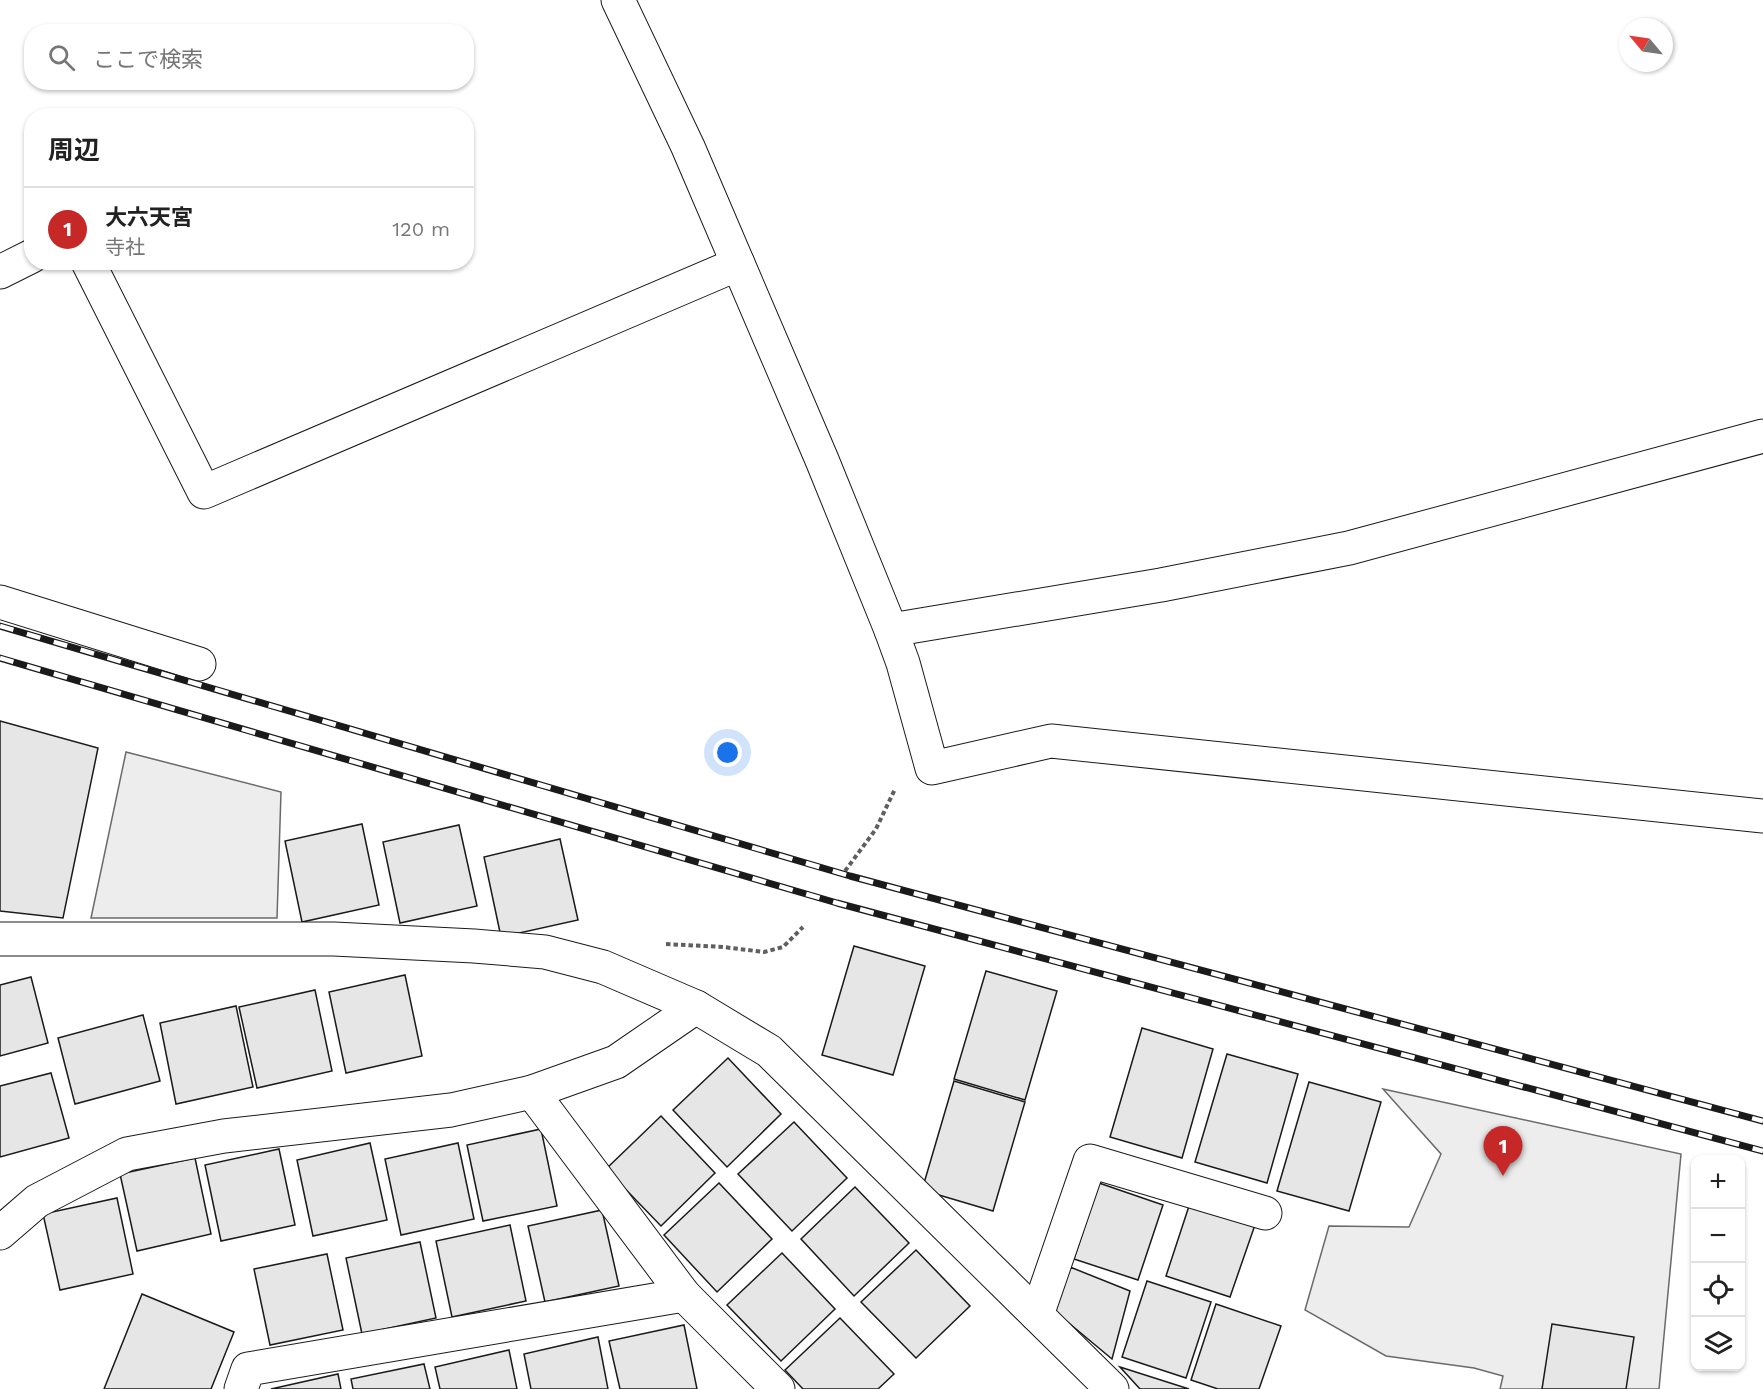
<!DOCTYPE html>
<html lang="ja">
<meta charset="utf-8">
<style>
:root{--surface:#fff;--page:#f6f6f6;--text:#222;--muted:#767676;--line:#e0e0e0;--accent:#c62828}
body{margin:0;font-family:"Work Sans","Noto Sans JP",sans-serif;background:var(--page);color:var(--text)}
.controls{position:absolute;right:18px;bottom:18px;display:grid;overflow:hidden;border-radius:12px;box-shadow:0 2px 4px #0004}
.controls button{width:54px;height:54px;display:grid;place-items:center;padding:0;border:0;border-bottom:2px solid var(--line);background:var(--surface);color:var(--text);font:30px sans-serif}
.compass{position:absolute;left:1619px;top:18px;width:54px;height:54px;border-radius:50%;background:var(--surface);box-shadow:0 2px 4px #0004;rotate:299deg}
.you{position:absolute;left:728px;top:753px;width:21px;height:21px;margin:-15px;border:4px solid #fff;border-radius:50%;background:#1a73e8;box-shadow:0 0 0 9px #1a73e833}
.badge{display:grid;place-items:center;width:39px;height:39px;border-radius:50%;background:var(--accent);color:#fff;font-size:20px;font-weight:700}
.pin{position:absolute;translate:-50% -50px;filter:drop-shadow(0 2px 3px #0008)}
.pin::after{content:'';position:absolute;top:32px;width:21px;height:18px;background:inherit;clip-path:polygon(0 0,100% 0,50% 100%)}
.list{margin:0;padding:0;list-style:none}
h2{display:flex;justify-content:space-between;align-items:center;height:78px;margin:0;padding:0 24px;font-size:26px}
h2 small{font-size:20px;font-weight:400;color:var(--muted)}
.list li{display:grid;grid-template-columns:39px 1fr auto;gap:18px;align-items:center;box-sizing:border-box;height:84px;padding:0 24px;border-top:2px solid var(--line)}
.list b{display:block;font-size:22px;white-space:nowrap}
.list p{margin:0;font-size:20px;white-space:nowrap;color:var(--muted)}
.list em{font-size:20px;font-style:normal;color:var(--muted)}
.icon{flex:none;width:33px;height:33px;fill:none;stroke:currentColor;stroke-width:2;stroke-linecap:round;stroke-linejoin:round}
.map{position:relative;flex:none;width:1763px;height:1389px;overflow:hidden}
.search{position:absolute;background:var(--surface);box-shadow:0 2px 4px #0004;left:24px;top:24px;width:450px;height:66px;display:flex;align-items:center;gap:15px;box-sizing:border-box;padding:0 21px;border-radius:24px;color:var(--muted);font-size:22px}
.panel{position:absolute;background:var(--surface);box-shadow:0 2px 4px #0004;left:24px;top:108px;width:450px;height:162px;border-radius:24px}
.map>svg:first-child{display:block}
.built{fill:#ededed;stroke:#6a6a6a;stroke-width:1.5}
.building{fill:#e6e6e6;stroke:#1a1a1a;stroke-width:1.5}
.lines{fill:none;stroke-linecap:round;stroke-linejoin:round}
.minor-casing{stroke:#1a1a1a;stroke-width:35}
.tertiary-casing{stroke:#1a1a1a;stroke-width:35}
.path{stroke:#5f5f5f;stroke-width:4;stroke-dasharray:4.5 3;stroke-linecap:butt}
.minor{stroke:#fff;stroke-width:33}
.tertiary{stroke:#fff;stroke-width:33}
.rail-casing{stroke:#1a1a1a;stroke-width:7}
.rail{stroke:#fff;stroke-width:4.5;stroke-dasharray:14;stroke-linecap:butt}
</style>
<div class="map">
<svg width="1763" height="1389" viewBox="0 0 1763 1389">
<rect width="100%" height="100%" fill="#fff"/>
<g class="built">
<path d="M126,752l155,40 -4,126h-186z"/>
<path d="M1383,1089l298,65 -22,235h-159l3,-13 -29,-8 -88,-12 -81,-46 24,-84 80,1 32,-73z"/>
</g>
<g class="building">
<path d="M0,721l98,27 -35,170 -63,-7z"/>
<path d="M362,824l17,81 -77,17 -17,-81z"/>
<path d="M459,825l18,81 -77,17 -17,-81z"/>
<path d="M560,839l18,81 -77,17 -17,-80z"/>
<path d="M854,946l71,20 -32,109 -71,-20z"/>
<path d="M986,971l71,20 -32,109 -71,-21z"/>
<path d="M405,975l17,81 -76,17 -17,-81z"/>
<path d="M31,977l17,66 -48,13v-71z"/>
<path d="M315,990l17,81 -75,17 -18,-81z"/>
<path d="M236,1006l17,81 -77,17 -16,-81z"/>
<path d="M143,1015l17,66 -85,23 -17,-66z"/>
<path d="M1142,1028l71,21 -31,109 -72,-21z"/>
<path d="M1227,1054l71,20 -31,109 -72,-21z"/>
<path d="M728,1058l53,56 -54,53 -54,-57z"/>
<path d="M51,1073l18,65 -69,19v-71z"/>
<path d="M954,1081l71,21 -32,109 -71,-21z"/>
<path d="M1309,1082l72,20 -32,109 -72,-20z"/>
<path d="M661,1116l54,57 -54,53 -55,-57z"/>
<path d="M794,1122l53,56 -55,53 -54,-57z"/>
<path d="M541,1129l16,77 -74,15 -16,-76z"/>
<path d="M370,1143l17,77 -74,16 -16,-76z"/>
<path d="M458,1143l16,76 -73,16 -16,-76z"/>
<path d="M279,1149l16,76 -74,16 -16,-76z"/>
<path d="M195,1158l16,76 -74,17 -17,-77z"/>
<path d="M719,1183l53,56 -55,53 -53,-57z"/>
<path d="M1099,1183l64,22 -25,75 -64,-21z"/>
<path d="M855,1187l54,56 -55,53 -53,-57z"/>
<path d="M117,1198l16,76 -73,16 -17,-76z"/>
<path d="M1191,1200l65,22 -26,75 -64,-21z"/>
<path d="M602,1210l17,76 -74,16 -17,-76z"/>
<path d="M510,1225l16,76 -74,16 -16,-76z"/>
<path d="M420,1242l16,76 -74,16 -16,-76z"/>
<path d="M916,1250l54,56 -54,52 -55,-56z"/>
<path d="M782,1253l53,56 -54,52 -54,-56z"/>
<path d="M327,1254l16,76 -73,15 -16,-76z"/>
<path d="M1070,1267l60,24 -18,68 -60,-50z"/>
<path d="M1147,1281l64,21 -25,76 -64,-21z"/>
<path d="M142,1294l92,38 -23,57h-107z"/>
<path d="M1216,1304l65,22 -22,63h-41l-27,-9z"/>
<path d="M840,1318l54,56 -16,15h-75l-18,-19z"/>
<path d="M1552,1324l82,13 -8,52h-84z"/>
<path d="M684,1325l13,64h-77l-11,-48z"/>
<path d="M598,1337l10,52h-77l-7,-35z"/>
<path d="M509,1350l8,39h-77l-5,-22z"/>
<path d="M424,1364l6,25h-77l-2,-10z"/>
<path d="M1120,1367l69,22h-49z"/>
<path d="M338,1374l3,15h-70z"/>
</g>
<g class="lines">
<g class="minor-casing">
<g id="minor">
<path d="M618,0l70,147 134,313 69,170 12,33 29,105 119,-27 712,75"/>
<path d="M88,262l116,230 534,-228"/>
<path d="M0,272l32,-16"/>
<path d="M891,630l270,-45 188,-37 414,-112"/>
<path d="M0,939h334l140,7 71,6 58,15 93,40 73,44 343,338"/>
<path d="M532,1092l152,203 94,94"/>
<path d="M1037,1315l53,-154 175,52"/>
<path d="M241,1389l7,-20 436,-74"/>
</g>
</g>
<g class="tertiary-casing">
<g id="tertiary">
<path d="M0,602l199,62"/>
<path d="M0,1233l37,-32 90,-47 97,-18 227,-26 81,-18 84,-30 80,-55"/>
</g>
</g>
<g class="path">
<path d="M845,871l31,-42 19,-40"/>
<path d="M666,944l57,3 41,5 19,-5 20,-20"/>
</g>
<use href="#minor" class="minor"/>
<use href="#tertiary" class="tertiary"/>
<g class="rail-casing">
<g id="rail">
<path d="M0,626l850,250 913,245"/>
<path d="M0,658l837,245 926,248"/>
</g>
</g>
<use href="#rail" class="rail"/>
</g>
</svg>
<div class="controls">
<button>+</button>
<button>−</button>
<button><svg class="icon" aria-label="locate" viewBox="0 0 24 24"><circle cx="12" cy="12" r="6"/><path d="M12 2v4M12 18v4M2 12h4M18 12h4"/></svg></button>
<button><svg class="icon" aria-label="layers" viewBox="0 0 24 24"><path d="M12 4l9 5-9 5-9-5zM3 14l9 5 9-5"/></svg></button>
</div>
<svg class="compass" viewBox="-18 -18 36 36"><path d="M0-13l5 13h-10z" fill="#e53935"/><path d="M0 13l5-13h-10z" fill="#767676"/></svg>
<div class="you"></div>
<div class="pin badge" style="left:1503px;top:1176px">1</div>
<div class="search"><svg class="icon" aria-label="search" viewBox="0 0 24 24"><circle cx="10" cy="10" r="6"/><path d="M15 15l6 6"/></svg>ここで検索</div>
<section class="panel">
<h2>周辺<small></small></h2>
<ul class="list">
<li><span class="badge">1</span><div><b>大六天宮</b><p>寺社</p></div><em>120 m</em></li>
</ul>
</section>
</div>
